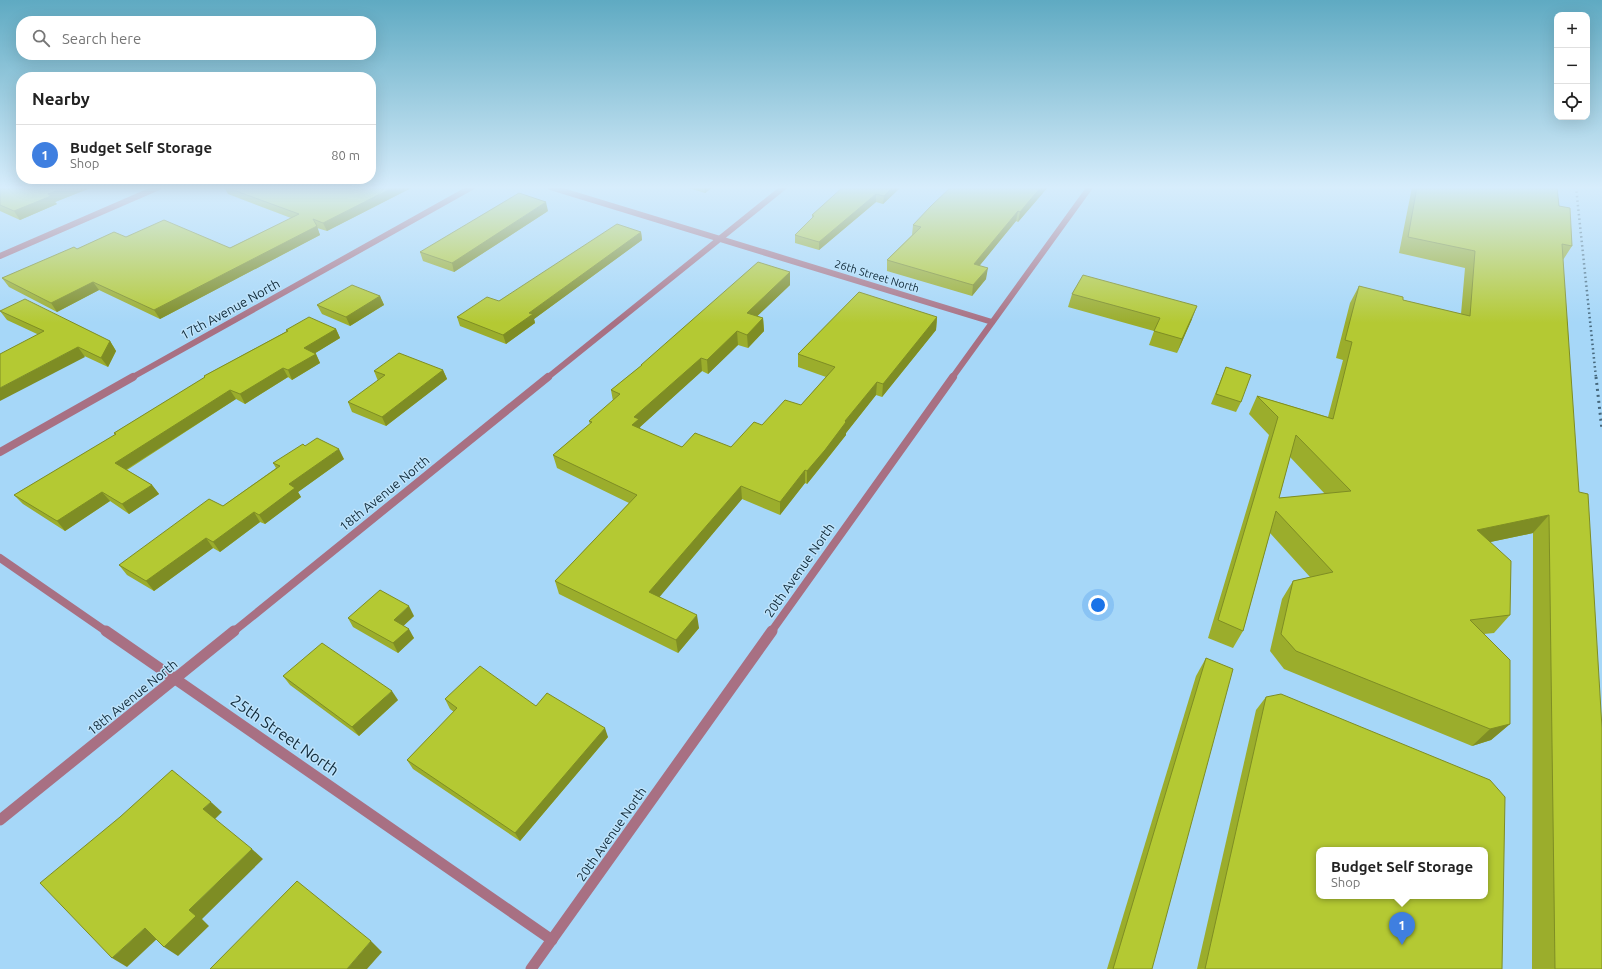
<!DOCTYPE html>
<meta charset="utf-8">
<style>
:root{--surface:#fff;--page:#f6f6f6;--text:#222;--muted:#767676;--line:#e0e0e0;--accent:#111827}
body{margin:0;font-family:Ubuntu,sans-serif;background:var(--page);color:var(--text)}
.controls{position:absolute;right:12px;top:12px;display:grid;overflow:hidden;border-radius:8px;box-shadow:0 4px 16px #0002}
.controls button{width:36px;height:36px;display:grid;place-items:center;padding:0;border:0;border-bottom:1px solid var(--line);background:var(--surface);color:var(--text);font:20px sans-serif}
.you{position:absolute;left:1098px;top:605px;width:14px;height:14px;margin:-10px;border:3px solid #fff;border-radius:50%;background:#1a73e8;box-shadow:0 0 0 6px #1a73e833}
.badge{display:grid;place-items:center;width:26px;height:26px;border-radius:50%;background:var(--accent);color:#fff;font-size:13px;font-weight:700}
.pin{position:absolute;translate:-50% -33px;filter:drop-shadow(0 1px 2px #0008)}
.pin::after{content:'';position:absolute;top:21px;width:14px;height:12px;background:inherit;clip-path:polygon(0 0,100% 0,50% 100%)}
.popup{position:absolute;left:1316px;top:847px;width:172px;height:52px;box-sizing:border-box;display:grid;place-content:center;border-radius:8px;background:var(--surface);filter:drop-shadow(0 1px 3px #0005);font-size:13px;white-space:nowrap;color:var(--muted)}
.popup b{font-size:15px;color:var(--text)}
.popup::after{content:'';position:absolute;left:50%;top:100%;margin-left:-8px;border:8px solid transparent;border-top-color:var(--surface)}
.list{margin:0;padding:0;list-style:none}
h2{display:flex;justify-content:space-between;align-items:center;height:52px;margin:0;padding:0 16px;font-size:17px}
h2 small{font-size:13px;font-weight:400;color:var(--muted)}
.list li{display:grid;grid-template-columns:26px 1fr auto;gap:12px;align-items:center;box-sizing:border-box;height:60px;padding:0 16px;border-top:1px solid var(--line)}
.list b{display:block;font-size:15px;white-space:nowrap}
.list p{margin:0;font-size:13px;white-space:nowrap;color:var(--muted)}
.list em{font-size:13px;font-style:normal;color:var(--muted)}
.icon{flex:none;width:22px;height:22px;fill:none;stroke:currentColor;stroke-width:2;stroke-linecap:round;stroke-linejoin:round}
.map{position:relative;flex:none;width:1602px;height:969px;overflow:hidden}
.search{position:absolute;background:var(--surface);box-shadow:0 4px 16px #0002;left:16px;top:16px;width:360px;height:44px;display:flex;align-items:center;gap:10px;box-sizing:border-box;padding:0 14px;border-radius:16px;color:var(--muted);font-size:15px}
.panel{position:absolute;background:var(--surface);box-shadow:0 4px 16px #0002;left:16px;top:72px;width:360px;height:112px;border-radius:16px}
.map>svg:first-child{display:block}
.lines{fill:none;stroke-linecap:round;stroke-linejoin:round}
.minor-far2{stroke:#a87083;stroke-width:6}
.minor-far1{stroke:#a87083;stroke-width:8}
.minor{stroke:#a87083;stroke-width:11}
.rail-far1{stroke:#45677c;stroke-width:2.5;stroke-dasharray:1.5 3;stroke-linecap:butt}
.rail{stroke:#45677c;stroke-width:3;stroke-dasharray:2 4;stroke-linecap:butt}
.wall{fill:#9bad2c;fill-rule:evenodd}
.shaded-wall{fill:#7e8d24}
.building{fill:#b4c933;stroke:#7e8d24;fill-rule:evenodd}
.labels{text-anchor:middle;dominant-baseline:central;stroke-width:3;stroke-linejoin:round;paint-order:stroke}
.far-street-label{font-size:11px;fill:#102a39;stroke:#bee3fb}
.street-label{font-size:13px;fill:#102a39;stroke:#bee3fb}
.near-street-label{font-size:16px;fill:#102a39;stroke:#bee3fb}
</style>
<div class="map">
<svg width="1602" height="969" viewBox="0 0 1602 969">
<rect width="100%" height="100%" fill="#a6d7f8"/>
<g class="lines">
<g class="minor-far2">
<path d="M550,187l442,135"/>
<path d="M0,256l159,-69"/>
<path d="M131,378l341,-191"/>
<path d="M547,378l237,-191"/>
<path d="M952,378l138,-191"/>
</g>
<g class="minor-far1">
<path d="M0,452l133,-75"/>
<path d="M0,558l107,74"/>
<path d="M233,632l315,-255"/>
<path d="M771,632l182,-255"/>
</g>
<g class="minor">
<path d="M106,631l446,309"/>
<path d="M0,820l234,-189"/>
<path d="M531,969l241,-338"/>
</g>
<path class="rail-far1" d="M1576,187l20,191"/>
<path class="rail" d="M1596,377l6,53"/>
</g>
<g class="wall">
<path d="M0,187h93l-38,15 2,2 -37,16 -20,-9z"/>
<path d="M224,187h189l-86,44 -10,-3 3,7 -160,84 -61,-29 -42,22 -48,-25 -7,-9 75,-29 49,-12 104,11 61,-30 -63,-24z"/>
<path d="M685,187h28l-8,6z"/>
<path d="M843,187h58l-18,17 -7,-2 -57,48 -24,-7v-8l17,-16v-4z"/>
<path d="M1048,187l-30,35 -2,-1 -37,45 7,13 -14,17 -85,-25v-11l25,-25 1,-10z"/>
<path d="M1412,187h145l2,19 13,40 -9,14 39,709h-70l1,-436 -43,9 20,73 -16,18 -10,1 26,90 -19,16 -19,6 -188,-77 -14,-18 12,-52 11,-18 17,-4 -40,-44 -27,98 -10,17 -25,-10 61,-203 -20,-21 8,-18 71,21 15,-57 -7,-2 14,-55 9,-17 44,14 58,14 4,-46 -66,-15zM1290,457l35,37 -46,4z"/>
<path d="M548,211l-94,61 -31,-11 -3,-9z"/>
<path d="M641,232l1,8 -108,79 1,4 -29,21 -46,-18 -3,-9 42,-16z"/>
<path d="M790,272v13l-33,31 6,2 1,13 -16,17 -10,-3 -30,29 -6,-3 -62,56v2l42,18h49l31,-22 39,-20 25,-28 -28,-10v-13l139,-37 -1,13 -54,67 -6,-2 -30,38v2l-22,28 -17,21 -2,-1 -25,32 -38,-16 -83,98 40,31 -21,25 -119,-59 -4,-13 74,-78 -72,-35 -4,-13 37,-31 -1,-3 24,-20 -2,-11 30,-24v-1z"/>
<path d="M1072,294l120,25 -15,34 -28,-8 5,-14 -86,-24z"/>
<path d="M380,296l4,9 -34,21 -28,-12 -5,-9z"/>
<path d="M0,311l110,30 6,10 -8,16 -101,-47z"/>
<path d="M336,329l4,9 -25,15 1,1 4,9 -28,17 -4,-3 -43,27 -9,-5 -109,71 25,15 7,9 -30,20 -19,-13 -45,30 -42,-27 -9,-9 101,-60 -1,-2 90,-55v-2l83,-45 -1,-1z"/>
<path d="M1226,367l15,35 -5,10 -25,-8z"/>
<path d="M443,370l4,9 -61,47 -34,-14 -4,-10 30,-21 -4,-10z"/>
<path d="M305,446l39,13 -46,33 3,5 -36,27 -5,-2 -40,30 -7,-4 -59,43 -27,-16 -8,-10 104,-59 53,-38 -3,-5z"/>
<path d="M414,616l-11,10 11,12 -16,15 -45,-26 -5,-9z"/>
<path d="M1206,658l-54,311h-45l89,-293z"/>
<path d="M283,676l115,24 -39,36 -69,-51z"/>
<path d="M1266,697l236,272h-305l59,-259z"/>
<path d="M445,699l91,7 72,31 -88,104 -107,-72 -6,-9 47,-48 -4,-3z"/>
</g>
<g class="shaded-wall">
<path d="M66,187h27l-38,15 2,2 -37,16 -6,-9 34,-17z"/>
<path d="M394,187h19l-86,44 -4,-8z"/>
<path d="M704,187h9l-8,6z"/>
<path d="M893,187h8l-18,17 1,-8z"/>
<path d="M1041,187h7l-30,35 2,-10z"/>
<path d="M876,194v8l-57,48v-8z"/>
<path d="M546,202l2,9 -94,61 -2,-9z"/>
<path d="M1018,211l-2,10 -44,54 2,-11z"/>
<path d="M317,226l3,9 -160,84 -6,-9z"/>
<path d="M641,232l1,8 -108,79 1,4 -29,21 -3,-9 26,-22z"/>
<path d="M988,268l-2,11 -14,17 1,-11z"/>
<path d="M790,272v13l-43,41v-13z"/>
<path d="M93,282l6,8 -42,22 -6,-9z"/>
<path d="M380,296l4,9 -34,21 -4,-9z"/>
<path d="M1197,306l-5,13 -15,34 5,-14z"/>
<path d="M937,317l-1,13 -54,67 1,-13z"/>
<path d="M763,318l1,13 -16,17 -1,-13z"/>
<path d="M336,329l4,9 -31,19 -5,-9z"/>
<path d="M737,331l1,14 -30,29 -1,-14z"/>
<path d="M110,341l6,10 -8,16 -7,-9z"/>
<path d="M78,347l7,10 -85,44v-13z"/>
<path d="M316,354l4,9 -28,17 -4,-10z"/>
<path d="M701,358l1,13 -62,56 1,5 -9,-7 2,-8z"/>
<path d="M283,368l5,9 -43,27 -5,-10z"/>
<path d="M443,370l4,9 -61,47 -4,-9z"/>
<path d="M877,382l-1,13 -30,38v2l-39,49v-13l38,-50z"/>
<path d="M230,390l6,9 -114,73 -7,-9z"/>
<path d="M339,449l5,10 -46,33 3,5 -36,27 -6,-9 30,-31z"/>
<path d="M805,470v13l-25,32v-13z"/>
<path d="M152,485l7,9 -30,20 -7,-10z"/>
<path d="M741,486l1,13 -90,107 -3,-14z"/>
<path d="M102,492l8,9 -45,30 -8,-10z"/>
<path d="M254,512l6,10 -40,30 -7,-10z"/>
<path d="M1549,515l-16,18 -71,15 15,-18z"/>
<path d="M206,538l7,10 -59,43 -8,-10z"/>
<path d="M409,606l5,10 -15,14 -5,-10z"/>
<path d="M697,615l2,13 -21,25 -2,-13z"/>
<path d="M409,629l5,9 -16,15 -5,-10z"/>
<path d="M392,691l6,9 -39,36 -7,-9z"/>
<path d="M1510,724l-19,16 -19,6 18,-17z"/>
<path d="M605,728l3,9 -88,104 -5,-8z"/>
<path d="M211,802l11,10 -8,8 -11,-11z"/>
<path d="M252,849l11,10 -61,60 7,7 -31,30 -14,-9 25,-37z"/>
<path d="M145,928l14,9 -32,30 -15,-9z"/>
<path d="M371,941l11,11 -15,17h-20z"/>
</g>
<g class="building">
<path d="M0,187h66l-18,7 3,2 -37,15 -14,-6z"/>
<path d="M225,187h169l-71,36 -10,-4 4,7 -163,84 -61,-28 -42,21 -49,-25 72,-31 3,2 37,-17 12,5 38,-17 66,28 69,-34z"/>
<path d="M843,187h50l-9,9 -8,-2 -57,48 -24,-7 19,-19 -2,-1z"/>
<path d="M951,187h90l-21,25 -2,-1 -44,53 14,4 -15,17 -86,-25 34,-33 -8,-2 18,-19z"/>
<path d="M1417,187h140l2,19 11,2 2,38 -10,-2 17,248 9,2 14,234v241h-47l-6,-454 -72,15 34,31 -1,54 -40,5 40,40v64l-20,5 -194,-78 -15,-17 12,-53 40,-9 -57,-61 -33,120 -25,-11 60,-203 -21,-21 76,23 19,-77 -7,-2 14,-54 44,11v3l67,16 5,-65 -67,-14zM1296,435l55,56 -72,7z"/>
<path d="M519,193l27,9 -94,61 -32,-11z"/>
<path d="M617,224l24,8 -112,81 4,1 -30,21 -46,-18 30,-20 12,4z"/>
<path d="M758,262l32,10 -43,41 16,5 -16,17 -10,-4 -30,29 -6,-2 -67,59 5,2 -7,6 50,22 13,-14 36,14 23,-25 8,3 23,-25 16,5 34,-38 -37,-13 61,-62 78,25 -54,67 -6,-2 -32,39 1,1 -21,28 -18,21 -2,-1 -25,32 -39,-16 -92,106 48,23 -21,25 -121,-59 82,-86 -84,-40 39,-33 -3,-1 31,-27 -9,-4 31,-25h-1z"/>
<path d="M1083,275l114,31 -15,33 -28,-8 6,-13 -88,-24z"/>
<path d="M352,285l28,11 -34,21 -29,-12z"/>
<path d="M25,299l85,42 -9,17 -23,-11 -78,41v-34l44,-23 -44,-20z"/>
<path d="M309,317l27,12 -32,19 12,6 -28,16 -5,-2 -43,26 -10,-4 -115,73 37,22 -30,19 -20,-12 -45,29 -43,-26 102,-61 -2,-1 91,-56 -1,-1 84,-45 -2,-1z"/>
<path d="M399,353l44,17 -61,47 -34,-15 37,-27 -11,-4z"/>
<path d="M1226,367l25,8 -10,27 -25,-8z"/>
<path d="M317,438l22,11 -50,35 6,4 -36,27 -5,-3 -41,30 -7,-4 -60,43 -27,-16 90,-66 14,7 57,-40 -7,-3 30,-19 2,2z"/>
<path d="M380,590l29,16 -15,14 15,9 -16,14 -45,-25z"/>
<path d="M322,643l70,48 -40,36 -69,-51z"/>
<path d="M1206,658l27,11 -81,300h-39z"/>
<path d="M480,666l56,40 11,-13 58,35 -90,105 -108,-73 50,-52 -12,-9z"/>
<path d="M1281,694l209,86 15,17 -3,172h-297l61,-272zM1319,850h166v46h-166z"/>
<path d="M172,770l39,32 -8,7 49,40 -63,61 7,6 -32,31 -19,-19 -33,30 -72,-75 80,-66z"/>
<path d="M297,881l74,60 -24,28h-137z"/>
</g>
<linearGradient id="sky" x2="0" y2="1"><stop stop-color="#5faac2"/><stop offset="0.58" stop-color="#d7edfc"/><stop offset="1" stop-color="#d7edfc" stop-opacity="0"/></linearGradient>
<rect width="1602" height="323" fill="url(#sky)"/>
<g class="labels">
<g class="far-street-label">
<text transform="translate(877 276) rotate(17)">26th Street North</text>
</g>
<g class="street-label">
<text transform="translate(230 309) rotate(-29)">17th Avenue North</text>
<text transform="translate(384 493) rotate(-39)">18th Avenue North</text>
<text transform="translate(799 570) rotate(-55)">20th Avenue North</text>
<text transform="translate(132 697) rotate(-39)">18th Avenue North</text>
<text transform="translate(611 834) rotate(-55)">20th Avenue North</text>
</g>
<g class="near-street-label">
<text transform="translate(285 735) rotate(35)">25th Street North</text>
</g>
</g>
</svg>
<div class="controls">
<button>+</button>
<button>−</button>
<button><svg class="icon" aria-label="locate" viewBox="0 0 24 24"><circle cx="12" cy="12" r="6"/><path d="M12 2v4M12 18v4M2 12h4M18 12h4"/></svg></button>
</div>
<div class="you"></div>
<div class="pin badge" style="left:1402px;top:945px;background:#3f7fe0">1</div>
<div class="popup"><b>Budget Self Storage</b>Shop</div>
<div class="search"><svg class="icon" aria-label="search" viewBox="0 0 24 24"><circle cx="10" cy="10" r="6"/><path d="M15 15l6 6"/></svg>Search here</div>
<section class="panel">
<h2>Nearby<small></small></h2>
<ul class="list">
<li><span class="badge" style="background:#3f7fe0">1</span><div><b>Budget Self Storage</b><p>Shop</p></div><em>80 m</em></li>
</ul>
</section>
</div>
